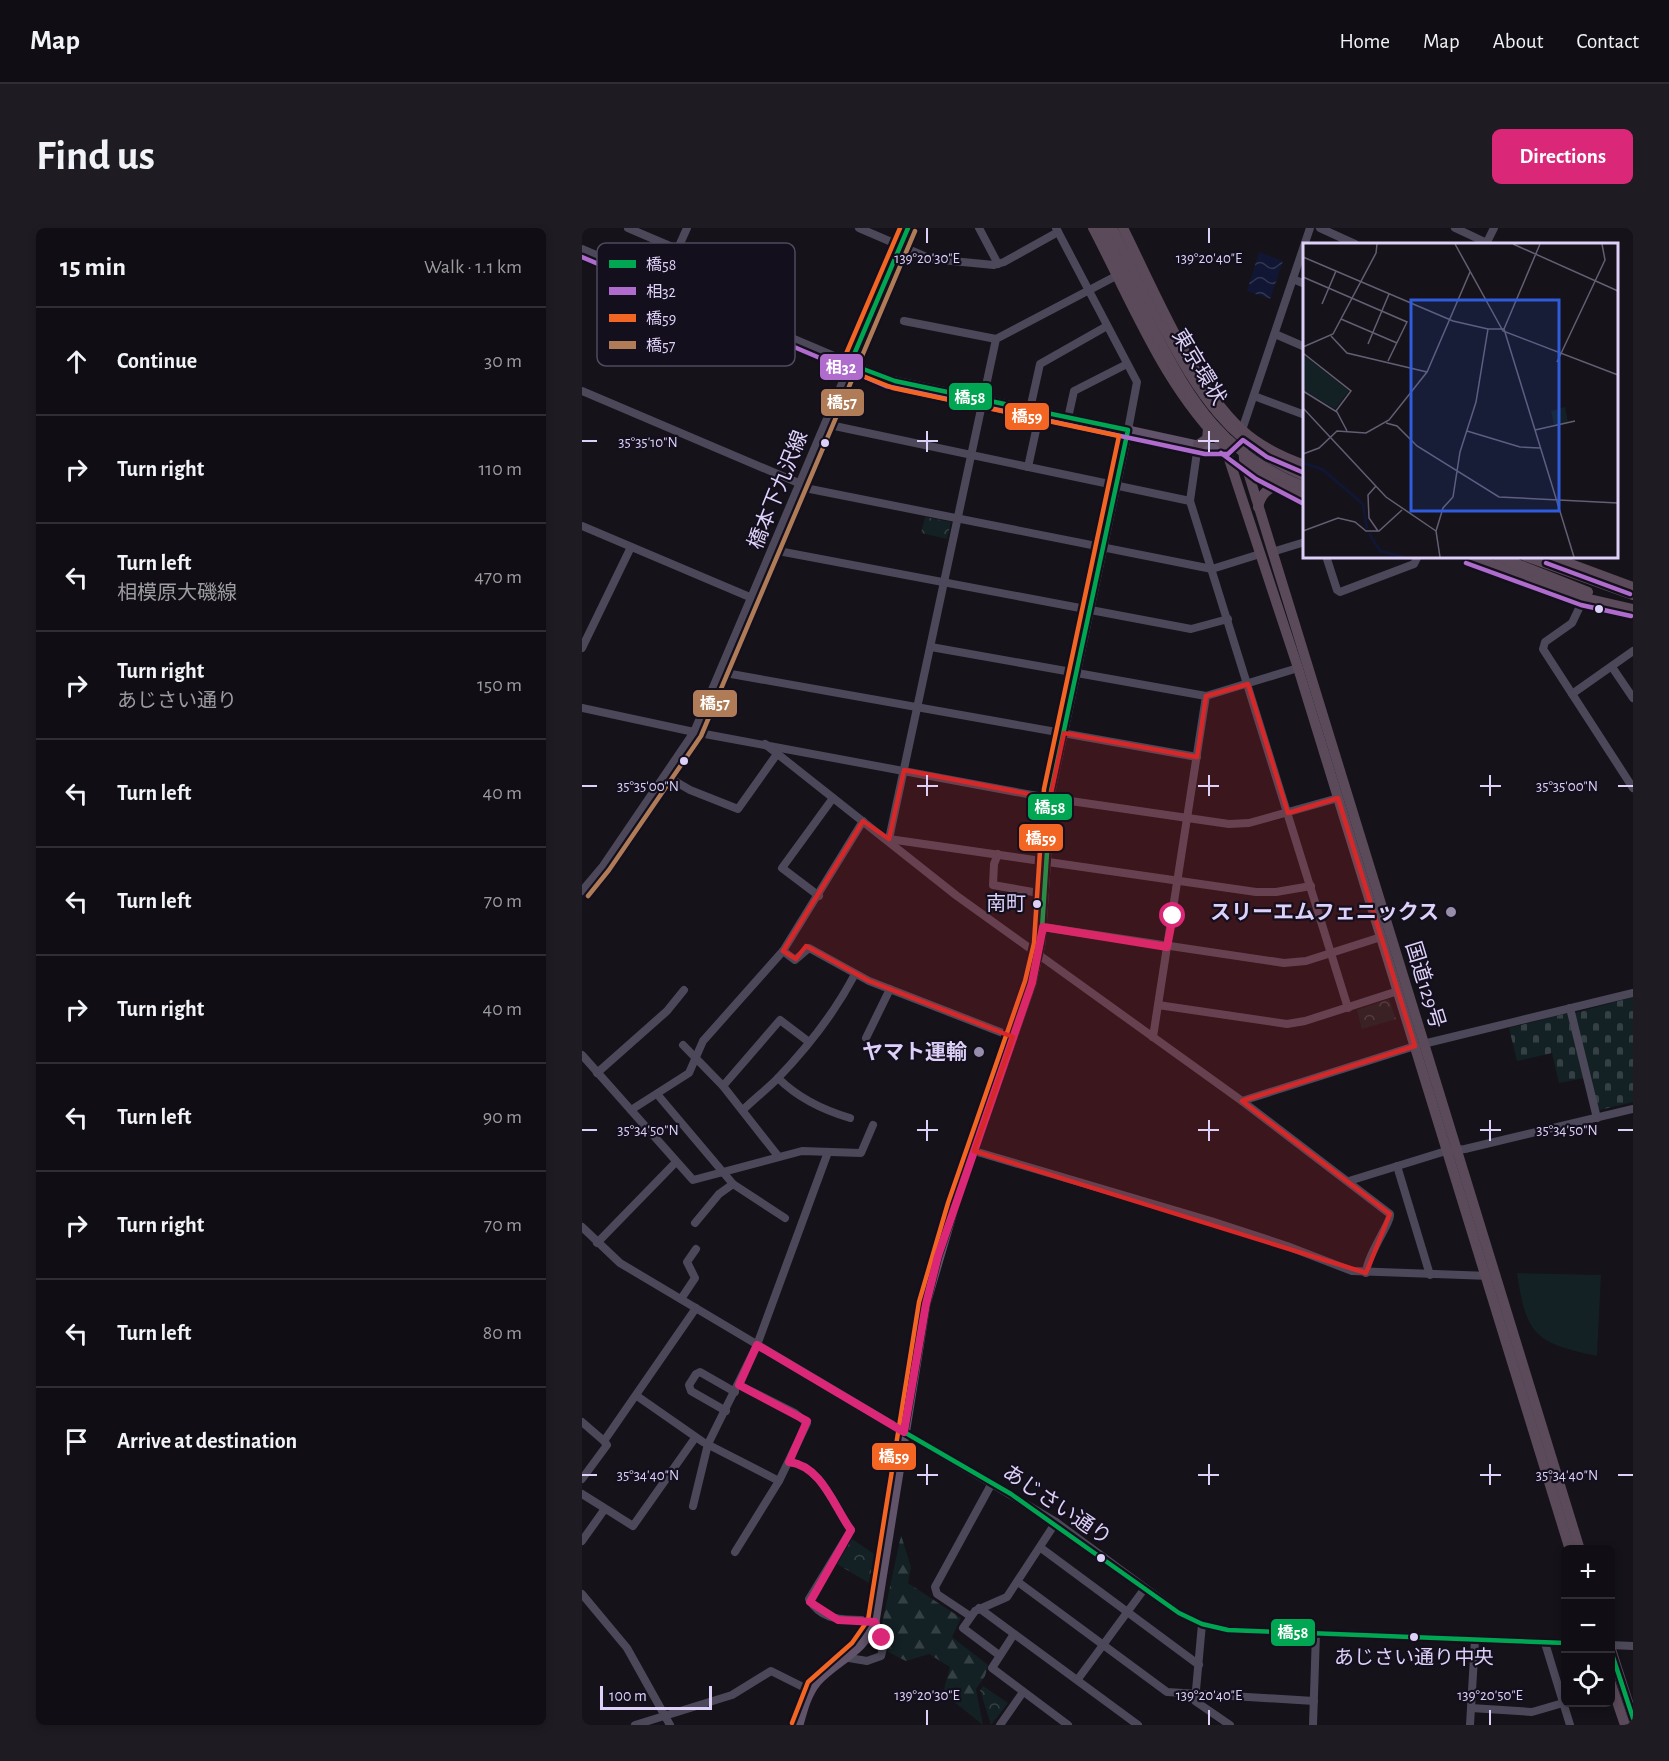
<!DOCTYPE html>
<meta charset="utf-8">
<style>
:root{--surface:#100e14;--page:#1e1c22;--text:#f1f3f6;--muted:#9c9ca0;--line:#302e34;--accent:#db2777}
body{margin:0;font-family:"Alegreya Sans","Noto Sans JP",sans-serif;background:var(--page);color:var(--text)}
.controls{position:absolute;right:18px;bottom:18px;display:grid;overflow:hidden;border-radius:9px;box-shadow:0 3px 9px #0003}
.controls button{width:54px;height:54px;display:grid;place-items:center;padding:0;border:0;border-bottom:2px solid var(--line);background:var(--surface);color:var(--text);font:30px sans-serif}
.scale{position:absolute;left:18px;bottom:15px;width:112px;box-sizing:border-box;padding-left:6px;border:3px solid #ddd1f9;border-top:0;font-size:16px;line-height:21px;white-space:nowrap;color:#ddd1f9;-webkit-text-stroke:4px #140f1d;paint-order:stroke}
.stop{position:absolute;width:18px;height:18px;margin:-14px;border:4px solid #db2777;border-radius:50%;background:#fff}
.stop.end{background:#db2777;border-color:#fff;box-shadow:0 2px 6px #0008}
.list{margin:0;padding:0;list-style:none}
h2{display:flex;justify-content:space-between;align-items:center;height:78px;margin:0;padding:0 24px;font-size:26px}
h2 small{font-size:20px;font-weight:400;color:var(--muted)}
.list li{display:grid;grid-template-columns:39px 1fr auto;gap:18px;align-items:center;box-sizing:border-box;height:108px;padding:0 24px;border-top:2px solid var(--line)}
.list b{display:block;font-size:22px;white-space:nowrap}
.list p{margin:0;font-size:20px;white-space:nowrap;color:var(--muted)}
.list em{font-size:20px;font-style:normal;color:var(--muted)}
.icon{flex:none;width:33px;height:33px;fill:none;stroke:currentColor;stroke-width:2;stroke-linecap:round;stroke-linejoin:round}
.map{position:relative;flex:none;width:1051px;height:1497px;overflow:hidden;border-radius:9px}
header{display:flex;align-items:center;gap:36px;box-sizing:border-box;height:84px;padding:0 30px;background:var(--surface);border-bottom:2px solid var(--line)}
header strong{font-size:28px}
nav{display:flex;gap:33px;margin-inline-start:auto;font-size:21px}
.intro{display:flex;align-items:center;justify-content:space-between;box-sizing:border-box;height:144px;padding:0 36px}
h1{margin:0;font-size:42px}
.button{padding:15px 27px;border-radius:9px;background:var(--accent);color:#fff;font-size:21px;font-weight:700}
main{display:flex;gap:36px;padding:0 36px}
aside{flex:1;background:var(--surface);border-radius:9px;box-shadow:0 3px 9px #0003}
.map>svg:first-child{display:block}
.forest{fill:url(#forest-firs)}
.cemetery{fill:url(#cemetery-stones)}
.park{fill:url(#park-crowns)}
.pitch{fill:#132124}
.water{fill:url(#water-waves)}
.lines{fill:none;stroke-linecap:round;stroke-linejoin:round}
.minor{stroke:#4c4859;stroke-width:8}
.major{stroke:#60536a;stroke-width:9}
.highway{stroke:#5b4a59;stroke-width:10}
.highway-bridge{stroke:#5b4a59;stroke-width:10}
.bus-1-casing{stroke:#140f1d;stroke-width:9}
.bus-2-casing{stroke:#140f1d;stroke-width:9}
.bus-3-casing{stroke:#140f1d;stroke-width:9}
.bus-4-casing{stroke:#140f1d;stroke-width:9}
.bus-1{stroke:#00a651;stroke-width:4.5}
.bus-2{stroke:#b06ccc;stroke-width:4.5}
.bus-3{stroke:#f26522;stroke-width:4.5}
.bus-4{stroke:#b07c57;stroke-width:4.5}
.route{stroke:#db2777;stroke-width:8}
.marked{fill:#d62828;fill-opacity:0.2;stroke:#d62828;stroke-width:4.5;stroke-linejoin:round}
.ticks{fill:none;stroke:#ddd1f9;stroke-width:2}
.bus-dot{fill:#ddd1f9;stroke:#140f1d;stroke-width:2}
.poi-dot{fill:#978eab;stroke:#140f1d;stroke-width:2}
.labels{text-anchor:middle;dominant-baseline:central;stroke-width:4.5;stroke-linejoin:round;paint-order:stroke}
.bus-label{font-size:20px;fill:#ddd1f9;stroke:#140f1d;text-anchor:end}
.street-label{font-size:21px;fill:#ddd1f9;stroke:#140f1d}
.poi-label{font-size:21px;font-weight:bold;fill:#ddd1f9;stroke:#140f1d;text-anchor:end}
.inset-river{fill:none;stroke:#101633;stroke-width:3}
.inset-road{fill:none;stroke:#655e73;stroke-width:1.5}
.view{fill:#305bdb;fill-opacity:0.15;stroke:#305bdb;stroke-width:3}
.inset-edge{fill:none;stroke:#ddd1f9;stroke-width:3}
.key{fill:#140f1d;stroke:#50495f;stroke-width:1.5}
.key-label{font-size:16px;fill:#ddd1f9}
.ticks-label{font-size:15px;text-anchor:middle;fill:#ddd1f9;stroke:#140f1d;stroke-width:4.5;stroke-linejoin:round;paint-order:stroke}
.line-badge{stroke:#140f1d;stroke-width:2}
.badge-label{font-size:16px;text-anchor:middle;font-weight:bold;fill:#fff}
</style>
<header>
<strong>Map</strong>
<nav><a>Home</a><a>Map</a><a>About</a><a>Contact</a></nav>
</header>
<div class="intro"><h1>Find us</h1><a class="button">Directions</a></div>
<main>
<aside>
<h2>15 min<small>Walk · 1.1 km</small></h2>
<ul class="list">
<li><svg class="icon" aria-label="ahead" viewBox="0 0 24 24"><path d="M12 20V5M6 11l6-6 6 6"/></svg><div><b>Continue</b></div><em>30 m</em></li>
<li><svg class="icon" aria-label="right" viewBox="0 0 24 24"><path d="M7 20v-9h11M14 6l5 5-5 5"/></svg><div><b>Turn right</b></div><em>110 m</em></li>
<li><svg class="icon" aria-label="left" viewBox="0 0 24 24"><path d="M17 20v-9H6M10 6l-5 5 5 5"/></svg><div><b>Turn left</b><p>相模原大磯線</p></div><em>470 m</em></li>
<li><svg class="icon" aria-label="right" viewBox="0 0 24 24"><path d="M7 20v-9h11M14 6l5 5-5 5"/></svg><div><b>Turn right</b><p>あじさい通り</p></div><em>150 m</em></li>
<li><svg class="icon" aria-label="left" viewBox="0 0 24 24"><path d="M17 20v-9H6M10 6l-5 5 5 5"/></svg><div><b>Turn left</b></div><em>40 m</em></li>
<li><svg class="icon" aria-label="left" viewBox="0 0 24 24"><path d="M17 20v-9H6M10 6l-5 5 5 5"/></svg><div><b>Turn left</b></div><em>70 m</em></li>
<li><svg class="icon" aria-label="right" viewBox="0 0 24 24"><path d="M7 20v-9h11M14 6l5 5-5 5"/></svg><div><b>Turn right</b></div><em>40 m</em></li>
<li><svg class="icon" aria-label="left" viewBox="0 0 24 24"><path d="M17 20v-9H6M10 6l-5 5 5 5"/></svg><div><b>Turn left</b></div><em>90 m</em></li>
<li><svg class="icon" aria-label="right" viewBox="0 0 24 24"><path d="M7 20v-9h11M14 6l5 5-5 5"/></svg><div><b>Turn right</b></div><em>70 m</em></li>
<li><svg class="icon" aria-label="left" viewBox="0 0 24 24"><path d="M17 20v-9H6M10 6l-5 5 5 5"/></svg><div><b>Turn left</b></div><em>80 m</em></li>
<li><svg class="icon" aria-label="arrive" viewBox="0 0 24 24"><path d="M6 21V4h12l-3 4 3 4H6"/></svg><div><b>Arrive at destination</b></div></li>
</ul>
</aside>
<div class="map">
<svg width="1051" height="1497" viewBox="0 0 1051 1497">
<defs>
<pattern id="forest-firs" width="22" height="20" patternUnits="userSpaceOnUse" patternTransform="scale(1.5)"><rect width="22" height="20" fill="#132124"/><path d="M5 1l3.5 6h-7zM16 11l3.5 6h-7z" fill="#354045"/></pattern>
<pattern id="cemetery-stones" width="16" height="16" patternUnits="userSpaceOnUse" patternTransform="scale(1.5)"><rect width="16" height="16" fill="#132124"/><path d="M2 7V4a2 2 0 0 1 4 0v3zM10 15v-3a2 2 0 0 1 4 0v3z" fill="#354045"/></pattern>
<pattern id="park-crowns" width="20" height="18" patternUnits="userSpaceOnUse" patternTransform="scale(1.5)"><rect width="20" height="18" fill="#132124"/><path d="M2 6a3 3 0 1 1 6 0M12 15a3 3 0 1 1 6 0" fill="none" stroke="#354045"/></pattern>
<pattern id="water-waves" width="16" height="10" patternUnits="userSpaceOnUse" patternTransform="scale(1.5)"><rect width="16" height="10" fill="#101633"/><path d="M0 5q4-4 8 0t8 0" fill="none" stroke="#323751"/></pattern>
</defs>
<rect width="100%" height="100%" fill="#15121a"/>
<path class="forest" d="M319,1307l10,32 -3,16 53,35 -9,19 36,28 -3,11 -9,13 7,36 -40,-32 7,-26 -21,-13 -23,7 -18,-9 -6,-28z"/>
<g class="cemetery">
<path d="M1051,769v105l-33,8 -2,-1 -23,-96z"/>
<path d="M986,785l16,65 -25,5 -7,-30 -35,8 -8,-33z"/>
</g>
<g class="park">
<path d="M343,289l26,5 -4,17 -26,-6z"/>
<path d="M807,771l7,20 -34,10 -5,-19z"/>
<path d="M270,1311l22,15 -5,29 -32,-19z"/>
<path d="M401,1458l25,17 -17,22 -11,-35z"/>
</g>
<path class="pitch" d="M935,1045l84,2 -4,81c-61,-13 -71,-20 -80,-83z"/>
<path class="water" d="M677,24l24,9 -13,38 -23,-8z"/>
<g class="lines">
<g class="minor">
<path d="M46,0l49,21"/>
<path d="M277,0l72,31 63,6 10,-3 54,-30"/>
<path d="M397,0l19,36"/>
<path d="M738,0l35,16"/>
<path d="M873,0l32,15"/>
<path d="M904,16l8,-16"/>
<path d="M0,21l306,130 240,51 9,-48 -81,-154"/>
<path d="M534,48l-120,63 -107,500 367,53h20l35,-6"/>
<path d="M711,51l12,5"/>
<path d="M80,56l25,-56"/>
<path d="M322,93l92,18"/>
<path d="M693,106l30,13"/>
<path d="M0,163l219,93"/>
<path d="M672,168l51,19"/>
<path d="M448,181l10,-45 67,-38"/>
<path d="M486,190l6,-27 53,-27"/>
<path d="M243,196l365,77"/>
<path d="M660,202l68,-202"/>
<path d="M616,217l-8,56 158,507"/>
<path d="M446,239l12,-55"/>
<path d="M218,259l412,82 48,-15"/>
<path d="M0,298l170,72"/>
<path d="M191,322l418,79 37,-10"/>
<path d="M690,324l33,-10"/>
<path d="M744,328l11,34 3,2 74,-28 4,-8"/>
<path d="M1002,370l-12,25 -27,19 -2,7 90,139"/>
<path d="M349,419l275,49 92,-28"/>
<path d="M0,420l49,-101"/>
<path d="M1030,439l21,31"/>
<path d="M138,444l477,85"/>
<path d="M990,466l61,-43"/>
<path d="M0,480l112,24 349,65 186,27 20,-1 89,-25"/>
<path d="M183,516l192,152 285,205 148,113c2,7 -23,41 -24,59"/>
<path d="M84,548l24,14 48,19 39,-55"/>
<path d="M416,626l-4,10 -1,21 51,9"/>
<path d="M0,663l21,-25 91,-134 214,-504"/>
<path d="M237,668l-37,-28 51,-70"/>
<path d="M461,699l241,36 22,-2 75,-24"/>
<path d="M201,723l12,9 14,-12 60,33 144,56"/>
<path d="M576,777l129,19 18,-3 93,-30"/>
<path d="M988,780l27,110"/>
<path d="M571,809l53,-341"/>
<path d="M284,810l24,-49"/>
<path d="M841,816l210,-51"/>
<path d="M101,817l40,41 55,70"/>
<path d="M0,827l111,125 109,-29 59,2 12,-28"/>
<path d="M15,845l70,-62 17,-21"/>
<path d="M196,850c20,20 45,32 72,40"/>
<path d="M141,858l57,-66 29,22"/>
<path d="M75,866l76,90 52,34"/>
<path d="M660,873l173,-55"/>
<path d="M49,882l58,-37 14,-32 80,-90 80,-130"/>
<path d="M161,882c11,-11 23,-20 34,-31 30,-31 58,-67 78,-105"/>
<path d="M392,923l237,70 76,25 65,25 138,5"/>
<path d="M815,938l33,109"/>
<path d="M767,953l97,-30 19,-2 168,-40"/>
<path d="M113,995l24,-29 14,-10"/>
<path d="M0,999l38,36 436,259 123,91 23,11 26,6 338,13"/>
<path d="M15,1015l79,-81"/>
<path d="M99,1071l14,-21 -8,-16 9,-13"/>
<path d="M55,1168l66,46 76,39"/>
<path d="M144,1183l-35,-20 -2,-6 7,-11 4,-2 35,20"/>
<path d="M0,1194l22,19 92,-133"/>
<path d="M207,1234c33,4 45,45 62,68l-42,69c16,28 44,17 66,23l9,22 -3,12 -14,5 -18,-3"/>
<path d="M0,1251l25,-34 -3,-4"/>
<path d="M0,1266l51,32 62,-88"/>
<path d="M111,1278l15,-62 49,-99 71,-193"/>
<path d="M0,1313l22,-31"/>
<path d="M459,1320l158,117"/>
<path d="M153,1324l44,-71 28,-58 -12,-10 -56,-28"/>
<path d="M436,1354l149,110 147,9"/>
<path d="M0,1366l45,54 43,77"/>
<path d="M397,1380l159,117"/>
<path d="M388,1388l-33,-22 -2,-7 57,-104"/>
<path d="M620,1396l-7,77 35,24"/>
<path d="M432,1406l-22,34 76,57"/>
<path d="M963,1415l25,82"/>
<path d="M1028,1417l23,1"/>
<path d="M417,1427l-36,-27 12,-17 32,-14 49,-75"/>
<path d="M496,1451l67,-91"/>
<path d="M889,1480l61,4 31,-9"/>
<path d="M53,1497l97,-30 39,-24 40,20"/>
<path d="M418,1497l23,-33"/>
<path d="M731,1497l3,-92"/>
<path d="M888,1497l5,-85"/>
</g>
<path class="major" d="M217,1497c4,-15 8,-31 18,-43 20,-22 47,-29 58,-60l51,-318 29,-99 77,-222 9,-39 10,-153 77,-361 78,17 12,1 11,-4"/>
<g class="highway">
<path d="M511,0c41,78 72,161 137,223"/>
<path d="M520,0l52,102"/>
<path d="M530,0l50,97"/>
<path d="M541,0c30,60 70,157 118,201 18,17 41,28 64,36"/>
<path d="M660,202l2,29 336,1091"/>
<path d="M616,217l9,-6 1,-10"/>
<path d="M643,219l73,221 272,882"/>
<path d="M662,235l61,33"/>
<path d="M676,279c3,-13 10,-21 24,-21"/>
<path d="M887,328l115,42 49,11"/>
<path d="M915,328l91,36"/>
<path d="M943,328l108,39"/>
<path d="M967,328l84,31"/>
<path d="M1028,1418l23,72"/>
<path d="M1028,1453l15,44"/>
</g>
<g class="highway-bridge">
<path d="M580,97c36,67 68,121 143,151"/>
<path d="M572,102c38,74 70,125 151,157"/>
</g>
<g class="bus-1-casing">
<g id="bus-1">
<path d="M326,0l-58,136 45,17 233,49 -77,361 -10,153 -9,39 -94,273 -12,48 -22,128 107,62 168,119 23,11 26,6 338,13"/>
<path d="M1028,1420l23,70"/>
</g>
</g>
<g class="bus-2-casing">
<g id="bus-2">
<path d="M0,29l304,129 319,68h23l15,-14 24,17 35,15"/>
<path d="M639,225l35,26 46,24"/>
<path d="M884,335l115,42 50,11"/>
<path d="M964,335l84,31"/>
</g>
</g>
<g class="bus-3-casing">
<path id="bus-3" d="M210,1495l16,-41 44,-39 16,-23 51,-318 29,-99 77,-222 9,-38 10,-154 75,-353 -226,-48 -48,-19 -2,-8 57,-133"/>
</g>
<g class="bus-4-casing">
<path id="bus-4" d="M6,668l21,-26 92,-134 214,-505"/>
</g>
<use href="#bus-1" class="bus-1"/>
<use href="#bus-2" class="bus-2"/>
<use href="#bus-3" class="bus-3"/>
<use href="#bus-4" class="bus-4"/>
</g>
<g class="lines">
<path class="route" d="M300,1410l-7,-16 -37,-2 -28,-18 41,-72c-17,-23 -29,-64 -62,-68l18,-41 -68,-36 18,-40 147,87 22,-128 12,-48 94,-273 11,-56 124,20 6,-31"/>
</g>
<path class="marked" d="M666,456l40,129 50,-15 77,248 -173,55 148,113 -24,59 -392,-122 39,-114 -144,-56 -63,-35 -10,13 -13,-8 80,-130 26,18 15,-69 146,28 14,-65 133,24 9,-61z"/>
<path class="ticks" d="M345,0v15M627,0v15M345,203v21M627,203v21M0,213h15M335,213h21M616,213h21M345,547v21M627,547v21M908,547v21M0,558h15M335,558h21M616,558h21M898,558h21M1036,558h15M345,892v21M627,892v21M908,892v21M0,902h15M335,902h21M616,902h21M898,902h21M1036,902h15M345,1236v21M627,1236v21M908,1236v21M0,1247h15M335,1247h21M616,1247h21M898,1247h21M1036,1247h15M345,1482v15M627,1482v15M908,1482v15"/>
<g class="bus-dot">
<circle cx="243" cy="215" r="5"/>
<circle cx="1017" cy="381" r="5"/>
<circle cx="102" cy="533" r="5"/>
<circle cx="455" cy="676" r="5"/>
<circle cx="519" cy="1330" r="5"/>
<circle cx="832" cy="1409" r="5"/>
</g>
<g class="poi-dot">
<circle cx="869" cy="684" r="6"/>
<circle cx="397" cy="824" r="6"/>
</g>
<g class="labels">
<g class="bus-label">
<text x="444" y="676">南町</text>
<text x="832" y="1430" text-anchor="middle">あじさい通り中央</text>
</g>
<g class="street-label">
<text transform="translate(617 139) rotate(59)">東京環状</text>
<text transform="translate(196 262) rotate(-68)">橋本下九沢線</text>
<text transform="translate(843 757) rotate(73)">国道129号</text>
<text transform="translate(475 1277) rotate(34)">あじさい通り</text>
</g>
<g class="poi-label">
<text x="857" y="684">スリーエムフェニックス</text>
<text x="385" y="824">ヤマト運輸</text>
</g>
</g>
<g transform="translate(721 15)">
<rect width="315" height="315" fill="#15121a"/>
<path d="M262,164l3,15 -14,3 -3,-14z" fill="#132124"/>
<path d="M0,111l46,37 -14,18 -32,-19z" fill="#132124"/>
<path class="inset-river" d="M0,220l19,6 41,35 4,25M66,290l11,18 24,6"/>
<path class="inset-road" d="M152,1l48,87 115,44M210,1l105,47M0,14l150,64 35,8M0,34l104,45 -19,39M19,61l14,-33M38,76l56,24M201,86l36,-85M201,86l70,228M28,93l16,17 80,19M65,101l21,-50M0,104l30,-13 43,-81 1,-9M0,110l48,38 -15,20M254,119l48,-102 -3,-16M0,148l34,21 10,19M0,165l83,89 50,34M83,180l11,3 20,20 82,51 119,6M232,187l40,-9M164,188l53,16 20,1M0,211l16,-6 18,-17 29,2 23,-13 38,-48 43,-100M73,243l-8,9 1,23 9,13M0,288l35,-13 17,4 11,9h13l23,-21M137,314l-4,-26 7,-23 10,-11 7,-45 16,-50 12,-73h16"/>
<path class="view" d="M108,57h148v211h-148z"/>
<rect width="315" height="315" class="inset-edge"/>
</g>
<rect x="15" y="15" width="198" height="123" rx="9" class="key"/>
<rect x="27" y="32" width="27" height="8" fill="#00a651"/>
<rect x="27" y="59" width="27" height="8" fill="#b06ccc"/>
<rect x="27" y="86" width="27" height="8" fill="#f26522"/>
<rect x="27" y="113" width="27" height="8" fill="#b07c57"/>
<g class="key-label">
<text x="64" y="42">橋58</text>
<text x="64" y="69">相32</text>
<text x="64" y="96">橋59</text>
<text x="64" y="123">橋57</text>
</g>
<g class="ticks-label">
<text x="345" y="35">139°20'30"E</text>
<text x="627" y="35">139°20'40"E</text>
<text x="66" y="219">35°35'10"N</text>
<text x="66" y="563">35°35'00"N</text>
<text x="985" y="563">35°35'00"N</text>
<text x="66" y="907">35°34'50"N</text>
<text x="985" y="907">35°34'50"N</text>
<text x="66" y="1252">35°34'40"N</text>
<text x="985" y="1252">35°34'40"N</text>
<text x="345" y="1472">139°20'30"E</text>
<text x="627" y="1472">139°20'40"E</text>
<text x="908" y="1472">139°20'50"E</text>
</g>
<g class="line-badge">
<rect x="237" y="125" width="45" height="28" rx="6" fill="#b06ccc"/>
<rect x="366" y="154" width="45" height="29" rx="6" fill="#00a651"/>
<rect x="238" y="160" width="45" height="29" rx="6" fill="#b07c57"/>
<rect x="422" y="174" width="46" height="29" rx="6" fill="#f26522"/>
<rect x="110" y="461" width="46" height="29" rx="6" fill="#b07c57"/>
<rect x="445" y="565" width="46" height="28" rx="6" fill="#00a651"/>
<rect x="436" y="595" width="46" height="29" rx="6" fill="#f26522"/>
<rect x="289" y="1214" width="46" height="29" rx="6" fill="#f26522"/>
<rect x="688" y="1390" width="46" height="29" rx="6" fill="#00a651"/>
</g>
<g class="badge-label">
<text x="259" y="145">相32</text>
<text x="388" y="175">橋58</text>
<text x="260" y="180">橋57</text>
<text x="445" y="194">橋59</text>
<text x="133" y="481">橋57</text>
<text x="468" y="585">橋58</text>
<text x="459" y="616">橋59</text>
<text x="312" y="1234">橋59</text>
<text x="711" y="1410">橋58</text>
</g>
</svg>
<div class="controls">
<button>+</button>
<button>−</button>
<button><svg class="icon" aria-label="locate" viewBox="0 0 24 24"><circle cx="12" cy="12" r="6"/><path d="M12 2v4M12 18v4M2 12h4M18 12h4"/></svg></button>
</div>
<div class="scale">100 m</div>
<div class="stop" style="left:591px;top:688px"></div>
<div class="stop end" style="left:300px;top:1410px"></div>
</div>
</main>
